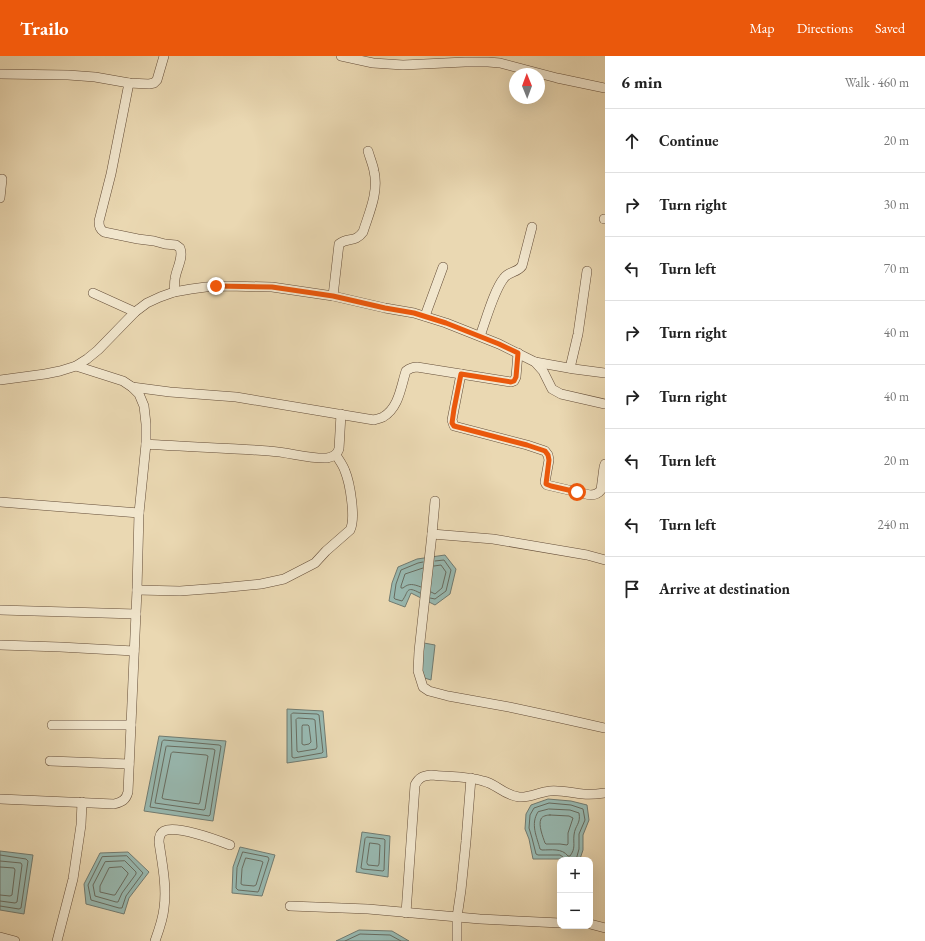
<!DOCTYPE html>
<meta charset="utf-8">
<style>
:root{--surface:#fff;--page:#f6f6f6;--text:#222;--muted:#767676;--line:#e0e0e0;--accent:#ea580c}
body{margin:0;font-family:"EB Garamond",serif;background:var(--page);color:var(--text)}
.controls{position:absolute;right:12px;bottom:12px;display:grid;overflow:hidden;border-radius:8px;box-shadow:0 4px 16px #0002}
.controls button{width:36px;height:36px;display:grid;place-items:center;padding:0;border:0;border-bottom:1px solid var(--line);background:var(--surface);color:var(--text);font:20px sans-serif}
.compass{position:absolute;left:509px;top:12px;width:36px;height:36px;border-radius:50%;background:var(--surface);box-shadow:0 4px 16px #0002;rotate:359deg}
.stop{position:absolute;width:12px;height:12px;margin:-9px;border:3px solid #ea580c;border-radius:50%;background:#fff}
.stop.end{background:#ea580c;border-color:#fff;box-shadow:0 1px 4px #0008}
.list{margin:0;padding:0;list-style:none}
h2{display:flex;justify-content:space-between;align-items:center;height:52px;margin:0;padding:0 16px;font-size:17px}
h2 small{font-size:13px;font-weight:400;color:var(--muted)}
.list li{display:grid;grid-template-columns:26px 1fr auto;gap:12px;align-items:center;box-sizing:border-box;height:64px;padding:0 16px;border-top:1px solid var(--line)}
.list b{display:block;font-size:15px;white-space:nowrap}
.list em{font-size:13px;font-style:normal;color:var(--muted)}
.icon{flex:none;width:22px;height:22px;fill:none;stroke:currentColor;stroke-width:2;stroke-linecap:round;stroke-linejoin:round}
.map{position:relative;flex:none;width:605px;height:885px;overflow:hidden}
header{display:flex;align-items:center;gap:24px;box-sizing:border-box;height:56px;padding:0 20px;background:var(--accent);color:#fff}
header strong{font-size:19px}
nav{display:flex;gap:22px;margin-inline-start:auto;font-size:14px}
main{display:flex}
aside{flex:1;background:var(--surface)}
.map>svg:first-child{display:block}
.water{fill:#98b9b1;stroke:#717b71}
.lines{fill:none;stroke-linecap:round;stroke-linejoin:round}
.shore{stroke:#686c60;stroke-width:1}
.street-casing{stroke:#644d38;stroke-width:10}
.street{stroke:#f1e6cd;stroke-width:9}
.route{stroke:#ea580c;stroke-width:5}
</style>
<header>
<strong>Trailo</strong>
<nav><a>Map</a><a>Directions</a><a>Saved</a></nav>
</header>
<main>
<div class="map">
<svg width="605" height="885" viewBox="0 0 605 885">
<rect width="100%" height="100%" fill="#ead8b2"/>
<filter id="stains"><feTurbulence type="fractalNoise" baseFrequency=".005" numOctaves="4"/><feColorMatrix values="0 0 0 0 .2 0 0 0 0 .09 0 0 0 0 .02 0 0 0 .5 -.17"/></filter>
<radialGradient id="worn" r=".72"><stop offset=".6" stop-color="#630" stop-opacity="0"/><stop offset="1" stop-color="#630" stop-opacity=".3"/></radialGradient>
<g class="water">
<path d="M445,499l11,14 -6,25 -15,11 -24,-12 -6,14 -16,-6 3,-18 6,-16 19,-8z"/>
<path d="M424,587l11,2 -4,35 -13,-4z"/>
<path d="M287,653l36,2 4,46 -40,6z"/>
<path d="M159,680l67,5 -13,80 -69,-10z"/>
<path d="M548,743l23,2 16,4 2,15 -6,15v15l-3,9h-47l-4,-20 -4,-10 1,-15 5,-9z"/>
<path d="M362,776l28,4 -2,41 -32,-5z"/>
<path d="M240,791l35,8 -13,41 -30,-3 1,-26z"/>
<path d="M0,795l33,4 -9,59 -24,-4z"/>
<path d="M128,796l21,20 -20,26 -5,16 -38,-10 -2,-20 16,-31z"/>
<path d="M359,874l33,1 17,10h-73z"/>
</g>
<g class="lines">
<g class="shore">
<path d="M421,531c-8,-3 -12,-4 -18,1h-2v-2l4,-12 18,-6"/>
<path d="M431,536l4,2 7,-6 4,-16 -5,-7 -7,1"/>
<path d="M420,537c-15,-8 -11,-1 -18,8l-7,-2 -1,-1 2,-14 5,-14 17,-7 5,-1"/>
<path d="M430,542l5,1 11,-8 5,-21 -7,-10 -9,1"/>
<path d="M293,657l24,1 2,1 4,37 -1,1 -28,5 -2,-1 -1,-42z"/>
<path d="M298,662l15,1 2,1 2,27 -1,2 -18,3 -1,-1 -1,-31z"/>
<path d="M303,669h5l1,1 2,16 -2,2 -5,1 -2,-1v-17z"/>
<path d="M164,684l55,5 2,1 -11,69 -1,1 -59,-9 12,-65z"/>
<path d="M167,690l46,3 2,1 -10,59 -1,1 -49,-7 11,-56z"/>
<path d="M173,696l33,3 2,1 -8,46 -1,2 -35,-5 -2,-1 9,-44z"/>
<path d="M549,753l21,1 9,3c2,11 -4,12 -5,22 -1,9 2,13 -4,21h-2c-6,-8 -17,-6 -26,-6l-2,-1c-3,-12 -10,-25 -2,-37z"/>
<path d="M550,759l19,1 4,2 -5,15v11l-1,1 -7,-1h-14l-1,-1c-2,-6 -7,-18 -4,-24 1,-3 6,-4 9,-4z"/>
<path d="M367,781l17,2 1,1 -1,30 -1,1 -20,-2 -2,-1 4,-29z"/>
<path d="M370,787l8,1 2,1 -1,19 -1,2 -10,-1 -1,-2z"/>
<path d="M243,796l25,5 1,2 -10,31 -1,2 -20,-2 -2,-2 1,-20z"/>
<path d="M0,799l26,4 2,2 -7,47 -2,1 -19,-3"/>
<path d="M127,800l16,17 -17,23 -4,12h-3l-28,-8 -3,-15 14,-28z"/>
<path d="M246,802l15,3 2,1 -7,23 -2,1 -11,-1 -2,-1 1,-15z"/>
<path d="M564,804l-1,-3 -3,-2h-22l-2,-1 -4,-16 -3,-10 1,-13 4,-7 15,-5 22,2 12,4 2,11 -6,14v15l-3,11"/>
<path d="M0,805l21,2 1,2 -5,37 -2,1 -15,-2"/>
<path d="M125,805l11,11v2l-14,19 -4,9h-2l-21,-6 -2,-11 12,-23z"/>
<path d="M0,811l14,1 1,2 -3,25 -2,1 -10,-1"/>
<path d="M122,811l6,6v1l-13,21h-2l-13,-3v-6l9,-18z"/>
<path d="M345,885l15,-7 30,1 11,6"/>
</g>
<g class="street-casing">
<g id="street">
<path d="M341,0l32,7 30,2 62,-3h23l12,1 57,15 48,10"/>
<path d="M0,18l68,1 27,2 34,6 20,1 5,-1 3,-3 7,-24"/>
<path d="M129,27l-18,91 -12,47c0,6 1,8 5,11l34,7 16,2 11,3 11,1 4,3c4,10 -4,21 -5,31 -1,4 0,9 -1,13"/>
<path d="M0,142l2,-19"/>
<path d="M604,163h1"/>
<path d="M93,237l42,19"/>
<path d="M333,240l6,-52c9,-7 16,-1 24,-12 6,-19 16,-40 11,-61 -1,-6 -4,-13 -6,-20"/>
<path d="M425,260l18,-49"/>
<path d="M480,280c6,-16 14,-46 24,-58 5,-7 13,-5 18,-12l10,-39"/>
<path d="M535,306l39,7 31,4"/>
<path d="M570,312l8,-34 9,-63"/>
<path d="M461,318l-9,46 2,6 73,19 18,6 3,4 1,5 -4,22 1,2 1,1 43,10c5,0 8,-1 11,-5l3,-23 1,-3"/>
<path d="M0,324l45,-6 15,-3 16,-5 11,-7 11,-9 37,-38 12,-9 13,-6 14,-5 17,-3 15,-2 21,-1 45,1 61,9 52,12 29,5 32,10 53,21 36,18 8,9 9,18 9,5 44,10"/>
<path d="M132,331l38,5 66,5 138,23c3,-1 7,-2 9,-3 16,-9 18,-31 23,-46 4,-3 6,-4 11,-4l94,15 3,-1 2,-4 2,-24"/>
<path d="M146,388c41,3 82,4 123,7 20,1 39,8 58,7 6,-1 10,-3 12,-9l2,-35"/>
<path d="M435,445l-3,33 -13,117 -1,20 5,16 6,4 19,5 61,11 51,11 45,10"/>
<path d="M0,446l139,11"/>
<path d="M432,478l61,5 94,16 18,5"/>
<path d="M137,534l43,1 40,-3 41,-4 23,-5 31,-16 11,-12 24,-21c6,-11 0,-47 -5,-59 -2,-6 -6,-11 -9,-16"/>
<path d="M0,554l136,4"/>
<path d="M0,589l60,2 74,4"/>
<path d="M52,669h79"/>
<path d="M50,705l79,3"/>
<path d="M0,743l114,5c8,-2 12,-4 14,-12l9,-202 2,-77 7,-69v-20l-2,-18 -5,-12 -7,-7 -9,-6 -47,-15"/>
<path d="M290,850l78,3 112,10 80,4"/>
<path d="M406,857l9,-128c4,-8 8,-9 16,-10 17,2 36,1 52,6 14,3 20,14 36,16 11,1 20,-5 31,-6 11,-1 22,2 33,3 8,1 15,0 22,-1"/>
<path d="M590,868l15,4"/>
<path d="M0,881l15,4"/>
<path d="M57,885l16,-62 8,-54 1,-23"/>
<path d="M155,885c4,-11 8,-22 9,-33 3,-22 -2,-45 -5,-66 0,-5 1,-9 5,-11 12,-6 53,9 66,14"/>
<path d="M457,885v-24l4,-27 5,-49 5,-63"/>
</g>
</g>
<use href="#street" class="street"/>
</g>
<g class="lines">
<path class="route" d="M216,230l56,1 61,9 52,12 29,5 32,10 53,21 19,9 -2,24 -2,4 -3,1 -50,-8 -7,35 -2,14 2,3 73,19 18,6 3,4 1,5 -3,24 5,2 26,6"/>
</g>
<rect width="100%" height="100%" filter="url(#stains)"/>
<rect width="100%" height="100%" fill="url(#worn)"/>
</svg>
<div class="controls">
<button>+</button>
<button>−</button>
</div>
<svg class="compass" viewBox="-18 -18 36 36"><path d="M0-13l5 13h-10z" fill="#e53935"/><path d="M0 13l5-13h-10z" fill="#767676"/></svg>
<div class="stop" style="left:577px;top:436px"></div>
<div class="stop end" style="left:216px;top:230px"></div>
</div>
<aside>
<h2>6 min<small>Walk · 460 m</small></h2>
<ul class="list">
<li><svg class="icon" aria-label="ahead" viewBox="0 0 24 24"><path d="M12 20V5M6 11l6-6 6 6"/></svg><div><b>Continue</b></div><em>20 m</em></li>
<li><svg class="icon" aria-label="right" viewBox="0 0 24 24"><path d="M7 20v-9h11M14 6l5 5-5 5"/></svg><div><b>Turn right</b></div><em>30 m</em></li>
<li><svg class="icon" aria-label="left" viewBox="0 0 24 24"><path d="M17 20v-9H6M10 6l-5 5 5 5"/></svg><div><b>Turn left</b></div><em>70 m</em></li>
<li><svg class="icon" aria-label="right" viewBox="0 0 24 24"><path d="M7 20v-9h11M14 6l5 5-5 5"/></svg><div><b>Turn right</b></div><em>40 m</em></li>
<li><svg class="icon" aria-label="right" viewBox="0 0 24 24"><path d="M7 20v-9h11M14 6l5 5-5 5"/></svg><div><b>Turn right</b></div><em>40 m</em></li>
<li><svg class="icon" aria-label="left" viewBox="0 0 24 24"><path d="M17 20v-9H6M10 6l-5 5 5 5"/></svg><div><b>Turn left</b></div><em>20 m</em></li>
<li><svg class="icon" aria-label="left" viewBox="0 0 24 24"><path d="M17 20v-9H6M10 6l-5 5 5 5"/></svg><div><b>Turn left</b></div><em>240 m</em></li>
<li><svg class="icon" aria-label="arrive" viewBox="0 0 24 24"><path d="M6 21V4h12l-3 4 3 4H6"/></svg><div><b>Arrive at destination</b></div></li>
</ul>
</aside>
</main>
